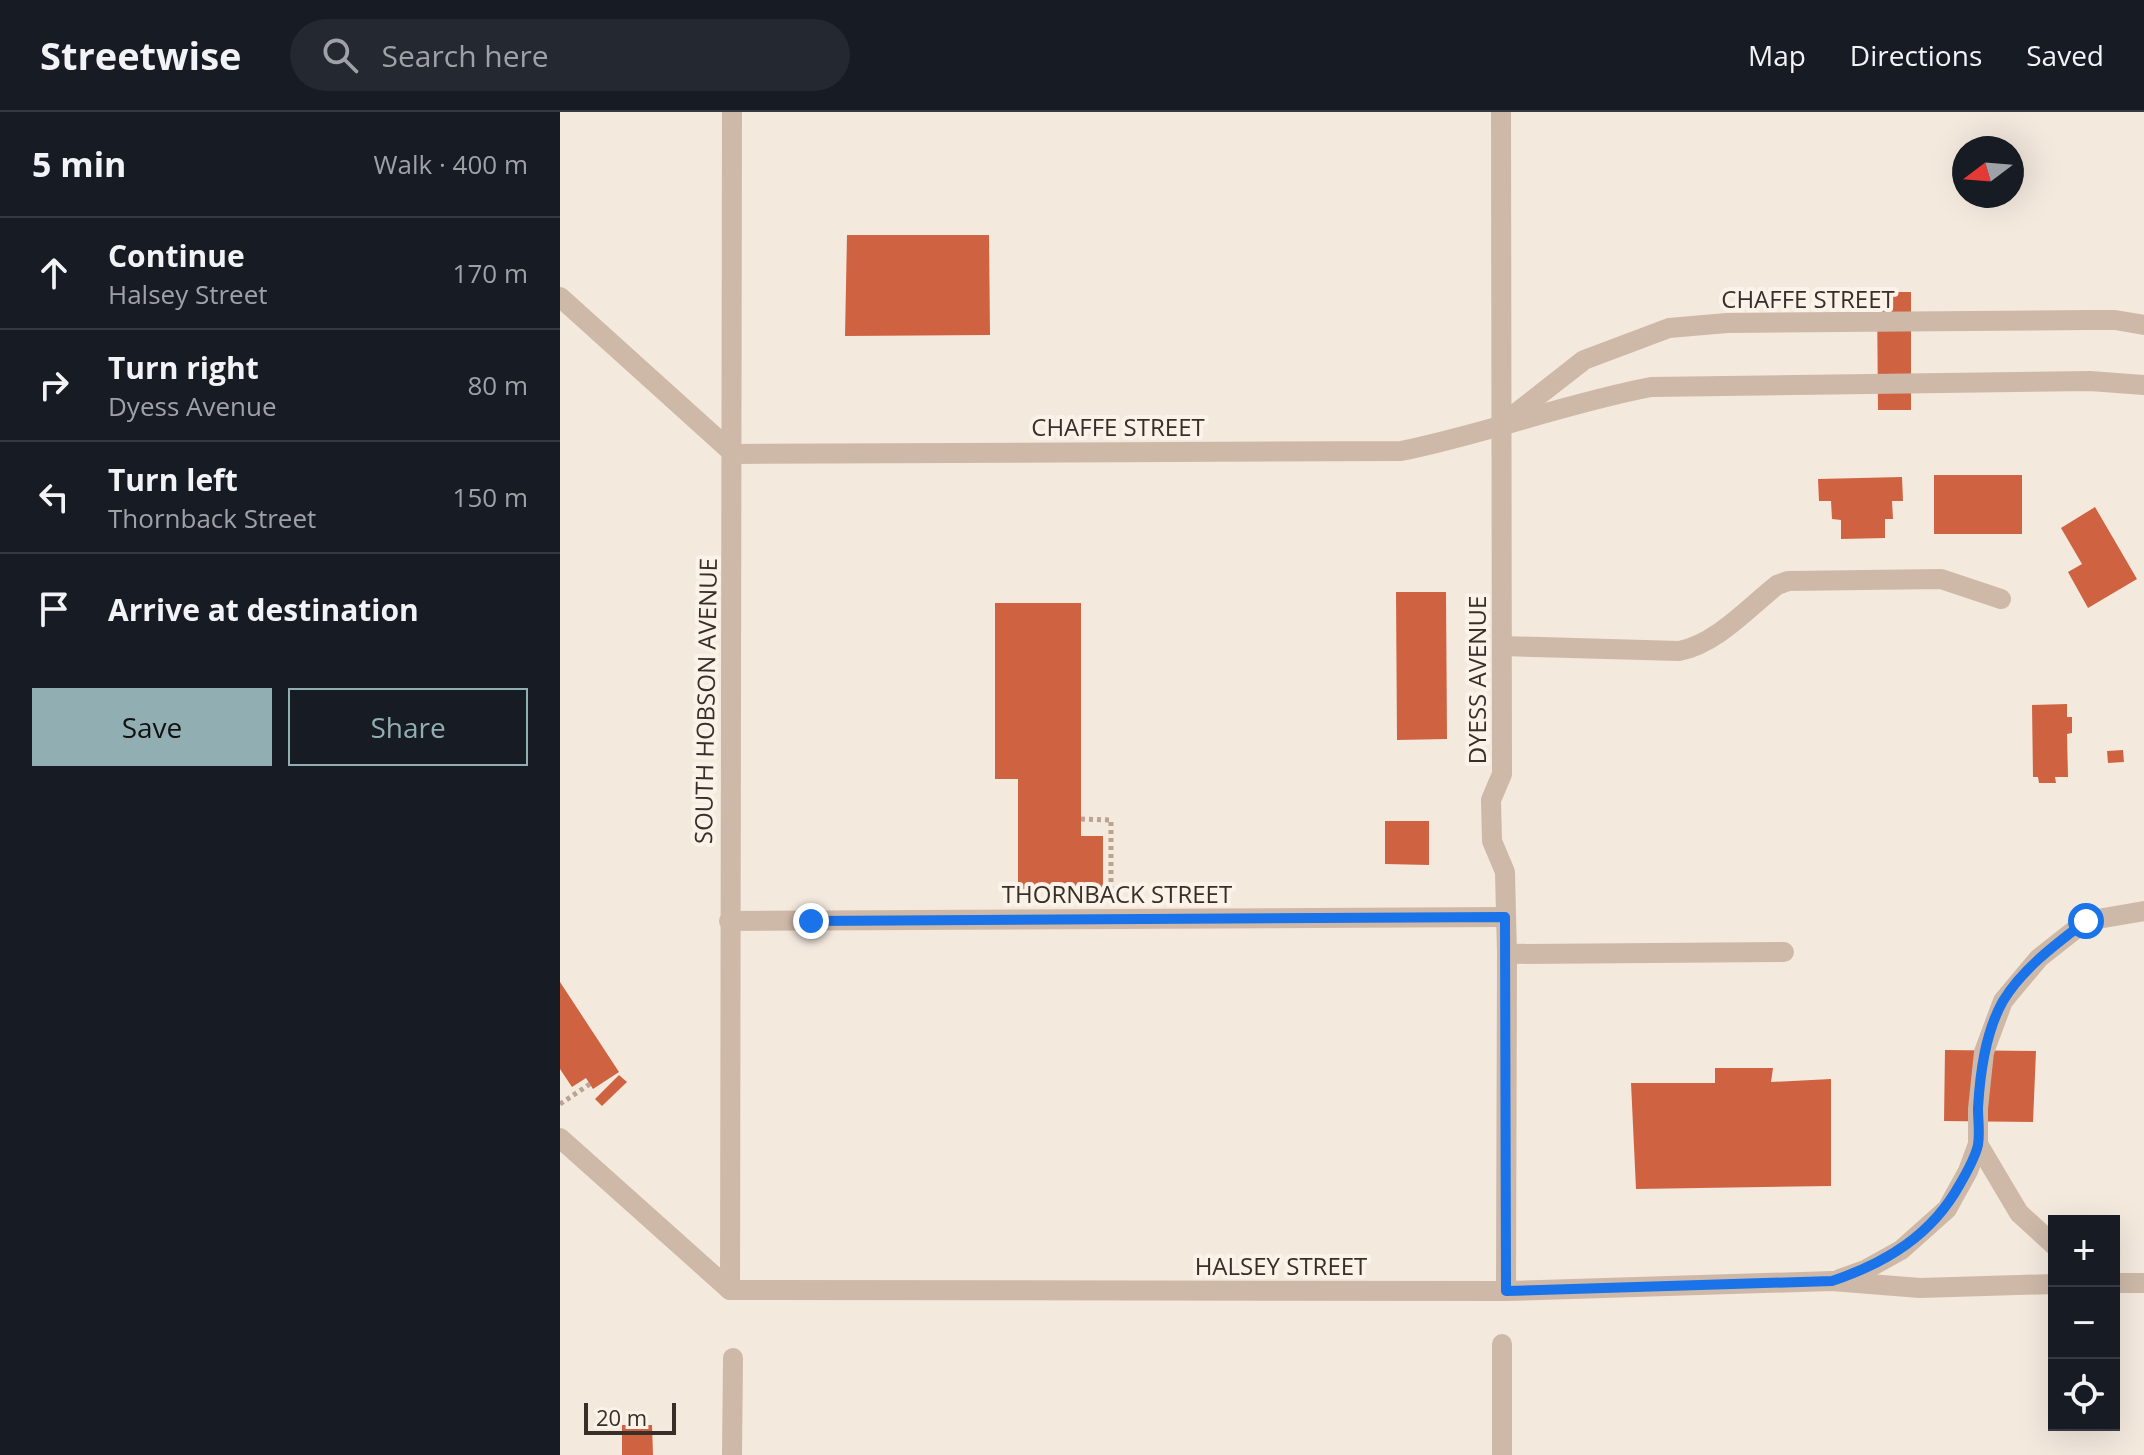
<!DOCTYPE html>
<meta charset="utf-8">
<style>
:root{--surface:#171b24;--page:#242831;--text:#f1f3f6;--muted:#9ea1a6;--line:#363941;--accent:#91afb2}
body{margin:0;font-family:"Open Sans",sans-serif;background:var(--page);color:var(--text)}
.controls{position:absolute;right:24px;bottom:24px;display:grid;overflow:hidden;border-radius:0px;box-shadow:0 8px 32px #0002}
.controls button{width:72px;height:72px;display:grid;place-items:center;padding:0;border:0;border-bottom:2px solid var(--line);background:var(--surface);color:var(--text);font:40px sans-serif}
.compass{position:absolute;left:1392px;top:24px;width:72px;height:72px;border-radius:50%;background:var(--surface);box-shadow:0 8px 32px #0002;rotate:254deg}
.scale{position:absolute;left:24px;bottom:20px;width:92px;box-sizing:border-box;padding-left:8px;border:4px solid #3a2e29;border-top:0;font-size:22px;line-height:28px;white-space:nowrap;color:#3a2e29;-webkit-text-stroke:6px #fbf3ea;paint-order:stroke}
.stop{position:absolute;width:24px;height:24px;margin:-18px;border:6px solid #1a73e8;border-radius:50%;background:#fff}
.stop.end{background:#1a73e8;border-color:#fff;box-shadow:0 2px 8px #0008}
.list{margin:0;padding:0;list-style:none}
h2{display:flex;justify-content:space-between;align-items:center;height:104px;margin:0;padding:0 32px;font-size:34px}
h2 small{font-size:26px;font-weight:400;color:var(--muted)}
.list li{display:grid;grid-template-columns:52px 1fr auto;gap:24px;align-items:center;box-sizing:border-box;height:112px;padding:0 32px;border-top:2px solid var(--line)}
.list b{display:block;font-size:30px;white-space:nowrap}
.list p{margin:0;font-size:26px;white-space:nowrap;color:var(--muted)}
.list em{font-size:26px;font-style:normal;color:var(--muted)}
.actions{display:flex;gap:16px;padding:24px 32px}
.actions a{flex:1;padding:18px 0;border:2px solid var(--accent);border-radius:0px;text-align:center;font-size:28px;color:var(--accent)}
.actions .main{background:var(--accent);color:#111}
.icon{flex:none;width:44px;height:44px;fill:none;stroke:currentColor;stroke-width:2;stroke-linecap:round;stroke-linejoin:round}
.map{position:relative;flex:none;width:1584px;height:1343px;overflow:hidden}
header{display:flex;align-items:center;gap:48px;box-sizing:border-box;height:112px;padding:0 40px;background:var(--surface);border-bottom:2px solid var(--line)}
header strong{font-size:38px}
nav{display:flex;gap:44px;margin-inline-start:auto;font-size:28px}
.search{width:560px;height:72px;background:var(--page);display:flex;align-items:center;gap:20px;box-sizing:border-box;padding:0 28px;border-radius:44px;color:var(--muted);font-size:30px}
main{display:flex}
aside{flex:1;background:var(--surface)}
.map>svg:first-child{display:block}
.building{fill:#cf6341}
.lines{fill:none;stroke-linecap:round;stroke-linejoin:round}
.path{stroke:#baa392;stroke-width:5;stroke-dasharray:4 4;stroke-linecap:butt}
.minor{stroke:#ceb9a8;stroke-width:20}
.route{stroke:#1a73e8;stroke-width:10}
.labels{text-anchor:middle;dominant-baseline:central;stroke-width:8;stroke-linejoin:round;paint-order:stroke}
.street-label{font-size:24px;fill:#3a2e29;stroke:#fbf3ea}
</style>
<header>
<strong>Streetwise</strong>
<div class="search"><svg class="icon" aria-label="search" viewBox="0 0 24 24"><circle cx="10" cy="10" r="6"/><path d="M15 15l6 6"/></svg>Search here</div>
<nav><a>Map</a><a>Directions</a><a>Saved</a></nav>
</header>
<main>
<aside>
<h2>5 min<small>Walk · 400 m</small></h2>
<ul class="list">
<li><svg class="icon" aria-label="ahead" viewBox="0 0 24 24"><path d="M12 20V5M6 11l6-6 6 6"/></svg><div><b>Continue</b><p>Halsey Street</p></div><em>170 m</em></li>
<li><svg class="icon" aria-label="right" viewBox="0 0 24 24"><path d="M7 20v-9h11M14 6l5 5-5 5"/></svg><div><b>Turn right</b><p>Dyess Avenue</p></div><em>80 m</em></li>
<li><svg class="icon" aria-label="left" viewBox="0 0 24 24"><path d="M17 20v-9H6M10 6l-5 5 5 5"/></svg><div><b>Turn left</b><p>Thornback Street</p></div><em>150 m</em></li>
<li><svg class="icon" aria-label="arrive" viewBox="0 0 24 24"><path d="M6 21V4h12l-3 4 3 4H6"/></svg><div><b>Arrive at destination</b></div></li>
</ul>
<div class="actions"><a class="main">Save</a><a>Share</a></div>
</aside>
<div class="map">
<svg width="1584" height="1343" viewBox="0 0 1584 1343">
<rect width="100%" height="100%" fill="#f4e9dd"/>
<g class="building">
<path d="M287,123h142l1,100 -145,1z"/>
<path d="M1317,180h34v118h-33z"/>
<rect x="1374" y="363" width="88" height="59"/>
<path d="M1342,365l1,24h-11l1,18h-8v19l-44,1v-19l-9,-1 -1,-18h-12l-1,-22z"/>
<path d="M1535,395l42,72 -49,29 -20,-36 14,-8 -21,-36z"/>
<path d="M836,480h50l1,147 -50,1z"/>
<path d="M435,491h86v233h22v56l-85,-1v-112h-23z"/>
<path d="M1507,592v13h5v16l-5,1 1,43h-13l1,6h-17l-1,-6h-5l-1,-72z"/>
<path d="M1563,638l1,12 -16,1 -1,-12z"/>
<path d="M825,709h44v44l-44,-1z"/>
<path d="M0,870l59,90 -26,17 -7,-11 -14,9 -12,-18z"/>
<path d="M1385,938l91,1 -3,71 -89,-1z"/>
<path d="M1155,956h58l-2,14 60,-3v107l-195,3 -5,-106h84z"/>
<path d="M59,963l8,7 -25,24 -7,-7z"/>
<path d="M62,1313h30l1,30h-31z"/>
</g>
<g class="lines">
<g class="path">
<path d="M521,707l30,1v74"/>
<path d="M0,992l30,-20"/>
</g>
<g class="minor">
<path d="M941,0l1,662 -11,26 1,41 13,31 2,82 -1,337"/>
<path d="M0,185l174,157 667,-3c84,-17 166,-48 250,-64l439,-6 54,4"/>
<path d="M946,309l78,-61 85,-32 58,-5 362,-3h26l29,5"/>
<path d="M942,534l177,5c37,-7 69,-43 98,-66l11,-4 153,-2 60,20"/>
<path d="M169,809l776,-4"/>
<path d="M947,842l277,-2"/>
<path d="M0,1026l170,152"/>
<path d="M1418,1032l41,69 35,32"/>
<path d="M1280,1167l25,-9 36,-20 46,-41 21,-38 10,-27v-35l6,-57 19,-51 36,-43 47,-37 58,-10"/>
<path d="M1554,1171h30"/>
<path d="M170,1178l776,1 326,-10 88,7 134,-4"/>
<path d="M170,1178c-1,-392 4,-785 2,-1178"/>
<path d="M942,1232v111"/>
<path d="M172,1343l1,-97"/>
</g>
</g>
<g class="lines">
<path class="route" d="M251,809l694,-4 1,374 326,-10c54,-18 100,-46 128,-97 7,-12 15,-26 18,-39 2,-12 0,-25 0,-37 2,-35 7,-75 25,-107 19,-32 54,-58 83,-80"/>
</g>
<g class="labels">
<g class="street-label">
<text x="1248" y="186">CHAFFE STREET</text>
<text x="558" y="314">CHAFFE STREET</text>
<text transform="translate(916 568) rotate(-90)">DYESS AVENUE</text>
<text transform="translate(145 589) rotate(-89)">SOUTH HOBSON AVENUE</text>
<text x="557" y="781">THORNBACK STREET</text>
<text x="721" y="1153">HALSEY STREET</text>
</g>
</g>
</svg>
<div class="controls">
<button>+</button>
<button>−</button>
<button><svg class="icon" aria-label="locate" viewBox="0 0 24 24"><circle cx="12" cy="12" r="6"/><path d="M12 2v4M12 18v4M2 12h4M18 12h4"/></svg></button>
</div>
<svg class="compass" viewBox="-18 -18 36 36"><path d="M0-13l5 13h-10z" fill="#e53935"/><path d="M0 13l5-13h-10z" fill="#9ea1a6"/></svg>
<div class="scale">20 m</div>
<div class="stop" style="left:1526px;top:809px"></div>
<div class="stop end" style="left:251px;top:809px"></div>
</div>
</main>
